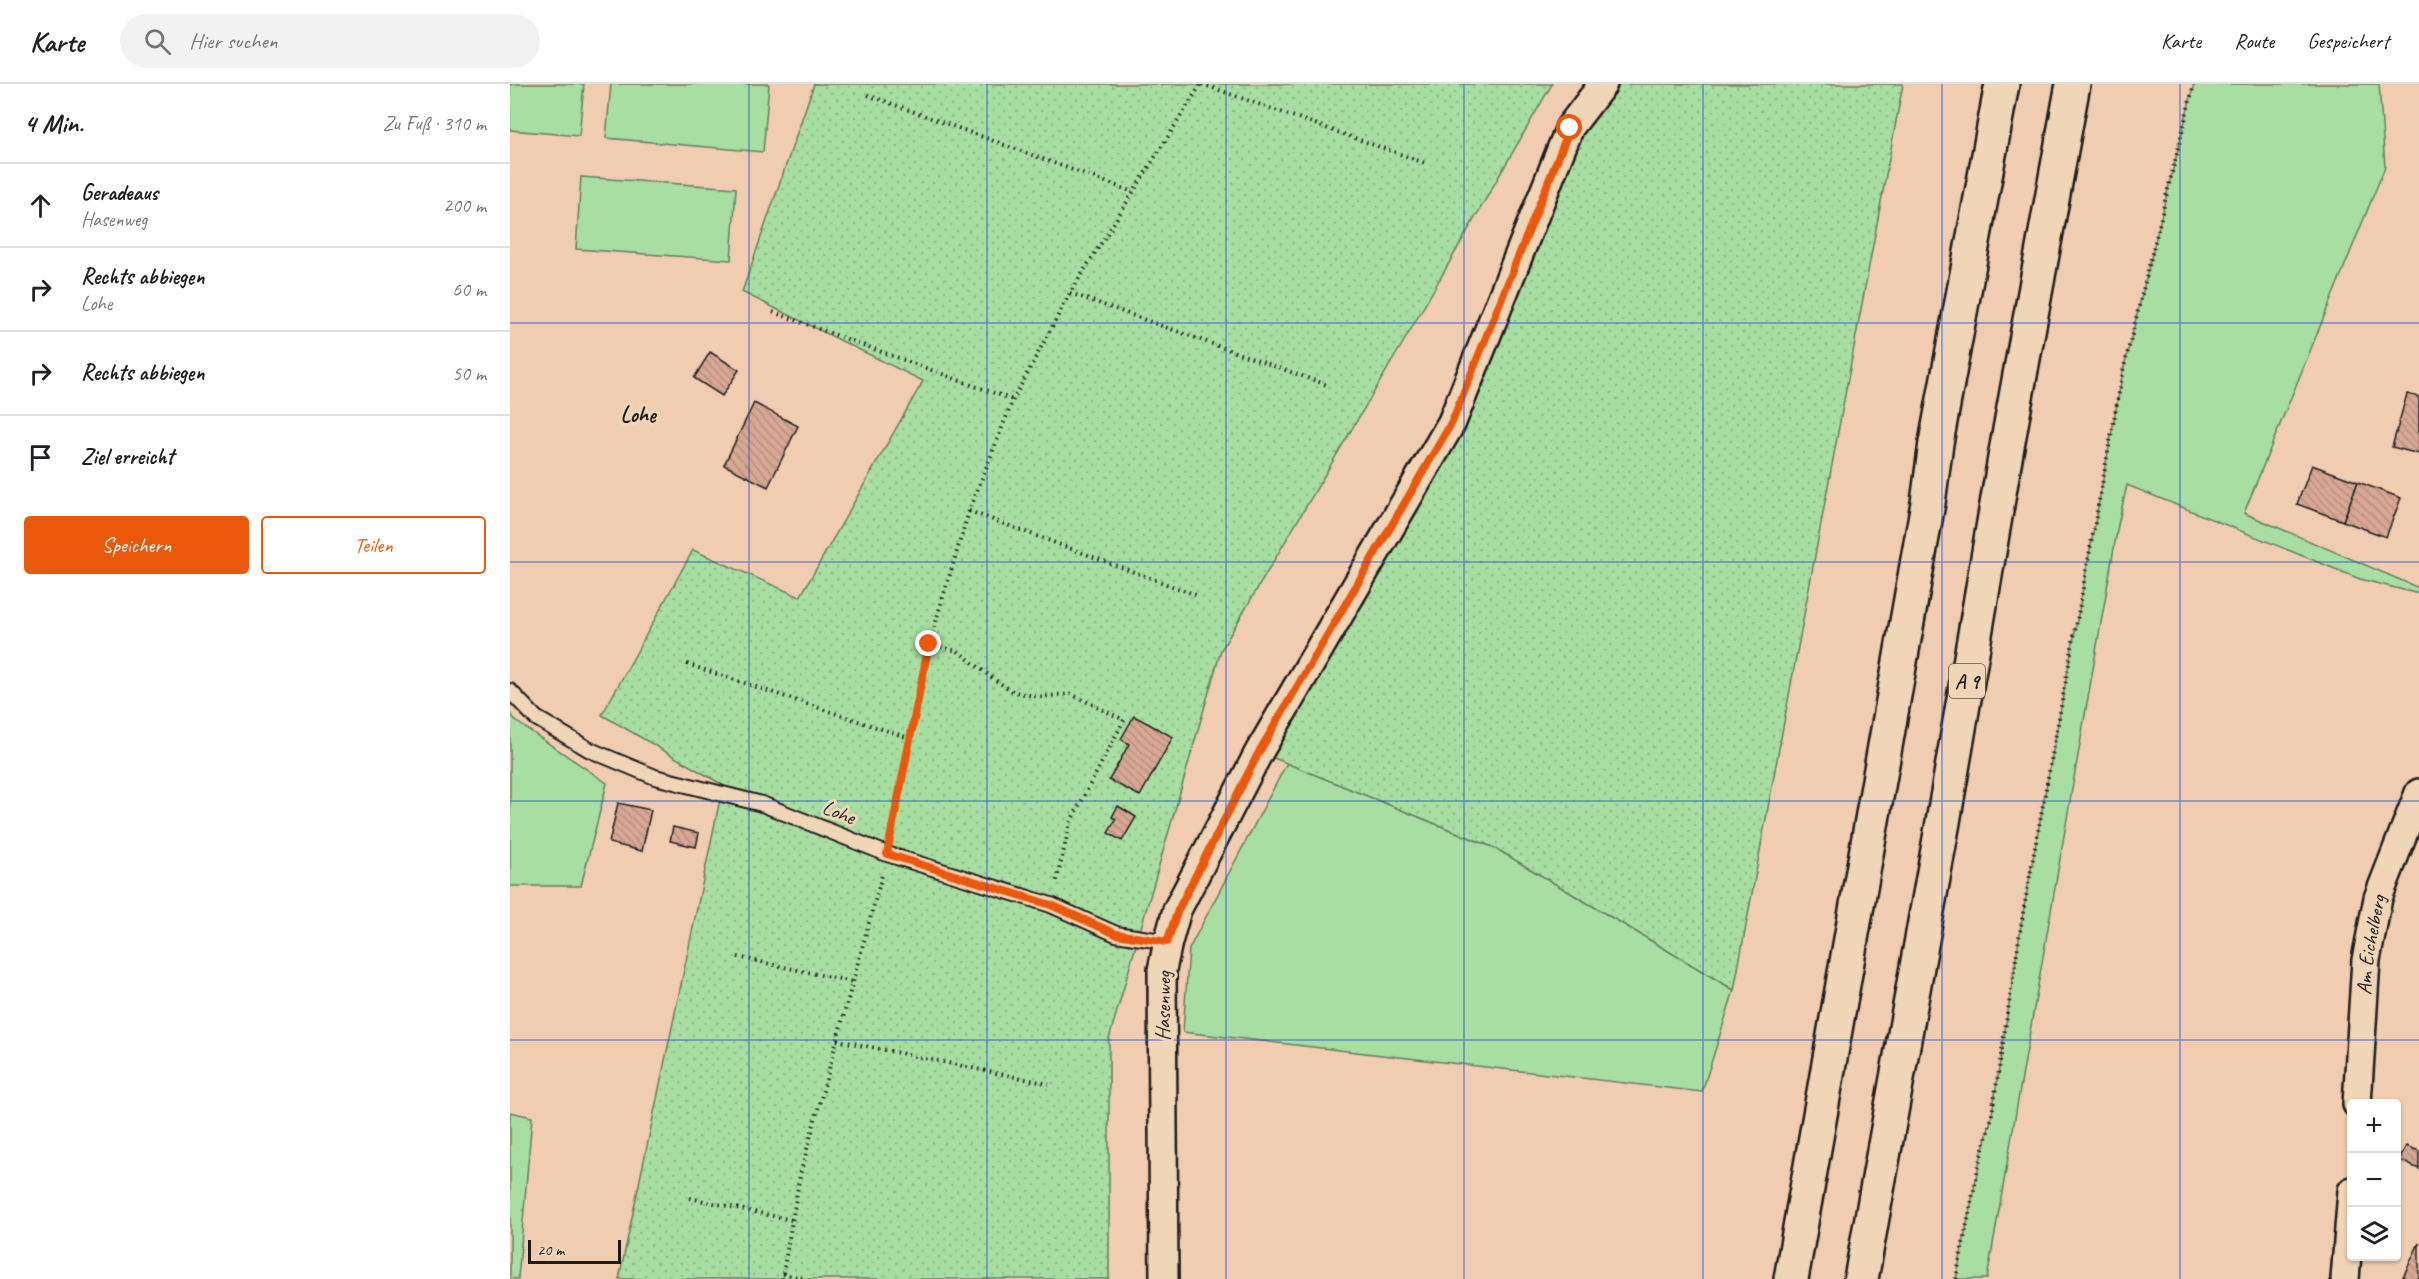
<!DOCTYPE html>
<html lang="de">
<meta charset="utf-8">
<style>
:root{--surface:#fff;--page:#f2f2f2;--text:#202124;--muted:#757577;--line:#e0e0e0;--accent:#ea580c}
body{margin:0;font-family:Caveat,sans-serif;background:var(--page);color:var(--text)}
.controls{position:absolute;right:18px;bottom:18px;display:grid;overflow:hidden;border-radius:6px;box-shadow:0 2px 4px #0004}
.controls button{width:54px;height:54px;display:grid;place-items:center;padding:0;border:0;border-bottom:2px solid var(--line);background:var(--surface);color:var(--text);font:30px sans-serif}
.scale{position:absolute;left:18px;bottom:15px;width:93px;box-sizing:border-box;padding-left:6px;border:3px solid #1c1c1c;border-top:0;font-size:16px;line-height:21px;white-space:nowrap;color:#1c1c1c;-webkit-text-stroke:4px #f0d5b7;paint-order:stroke}
.stop{position:absolute;width:18px;height:18px;margin:-14px;border:4px solid #ea580c;border-radius:50%;background:#fff}
.stop.end{background:#ea580c;border-color:#fff;box-shadow:0 2px 6px #0008}
.list{margin:0;padding:0;list-style:none}
h2{display:flex;justify-content:space-between;align-items:center;height:78px;margin:0;padding:0 24px;font-size:26px}
h2 small{font-size:20px;font-weight:400;color:var(--muted)}
.list li{display:grid;grid-template-columns:39px 1fr auto;gap:18px;align-items:center;box-sizing:border-box;height:84px;padding:0 24px;border-top:2px solid var(--line)}
.list b{display:block;font-size:22px;white-space:nowrap}
.list p{margin:0;font-size:20px;white-space:nowrap;color:var(--muted)}
.list em{font-size:20px;font-style:normal;color:var(--muted)}
.actions{display:flex;gap:12px;padding:18px 24px}
.actions a{flex:1;padding:14px 0;border:2px solid var(--accent);border-radius:6px;text-align:center;font-size:21px;color:var(--accent)}
.actions .main{background:var(--accent);color:#fff}
.icon{flex:none;width:33px;height:33px;fill:none;stroke:currentColor;stroke-width:2;stroke-linecap:round;stroke-linejoin:round}
.map{position:relative;flex:none;width:1909px;height:1195px;overflow:hidden}
header{display:flex;align-items:center;gap:36px;box-sizing:border-box;height:84px;padding:0 30px;background:var(--surface);border-bottom:2px solid var(--line)}
header strong{font-size:28px}
nav{display:flex;gap:33px;margin-inline-start:auto;font-size:21px}
.search{width:420px;height:54px;background:var(--page);display:flex;align-items:center;gap:15px;box-sizing:border-box;padding:0 21px;border-radius:33px;color:var(--muted);font-size:22px}
main{display:flex}
aside{flex:1;background:var(--surface)}
.map>svg:first-child{display:block}
.grass{fill:#a8dea2;stroke:#627d5f;stroke-width:1.5}
.garden{fill:url(#garden-dots);stroke:#627d5f;stroke-width:1.5}
.building{fill:url(#building-back-hatch);stroke:#1c1c1c;stroke-width:1.5}
.lines{fill:none;stroke-linecap:round;stroke-linejoin:round}
.service-casing{stroke:#1c1c1c;stroke-width:18}
.minor-casing{stroke:#1c1c1c;stroke-width:32}
.motorway-casing{stroke:#1c1c1c;stroke-width:38}
.path{stroke:#1c1c1c;stroke-width:4;stroke-dasharray:1.5 4.5;stroke-linecap:butt}
.service{stroke:#f0d5b7;stroke-width:14}
.minor{stroke:#f0d5b7;stroke-width:27}
.motorway{stroke:#f0d5b7;stroke-width:33}
.route{stroke:#ea580c;stroke-width:8}
.grid{fill:none;stroke:#1d4ed8;stroke-width:1.5;stroke-opacity:0.55}
.labels{text-anchor:middle;dominant-baseline:central;stroke-width:6;stroke-linejoin:round;paint-order:stroke}
.shield{fill:#f0d5b7;stroke:#5c544a;stroke-width:1.5}
.shield-label{font-size:20px;font-weight:bold;fill:#1c1c1c}
.street-label{font-size:21px;fill:#1c1c1c;stroke:#f0d5b7}
.neighbourhood-label{font-size:22px;font-weight:bold;fill:#1c1c1c;stroke:#f0d5b7}
</style>
<header>
<strong>Karte</strong>
<div class="search"><svg class="icon" aria-label="search" viewBox="0 0 24 24"><circle cx="10" cy="10" r="6"/><path d="M15 15l6 6"/></svg>Hier suchen</div>
<nav><a>Karte</a><a>Route</a><a>Gespeichert</a></nav>
</header>
<main>
<aside>
<h2>4 Min.<small>Zu Fuß · 310 m</small></h2>
<ul class="list">
<li><svg class="icon" aria-label="ahead" viewBox="0 0 24 24"><path d="M12 20V5M6 11l6-6 6 6"/></svg><div><b>Geradeaus</b><p>Hasenweg</p></div><em>200 m</em></li>
<li><svg class="icon" aria-label="right" viewBox="0 0 24 24"><path d="M7 20v-9h11M14 6l5 5-5 5"/></svg><div><b>Rechts abbiegen</b><p>Lohe</p></div><em>60 m</em></li>
<li><svg class="icon" aria-label="right" viewBox="0 0 24 24"><path d="M7 20v-9h11M14 6l5 5-5 5"/></svg><div><b>Rechts abbiegen</b></div><em>50 m</em></li>
<li><svg class="icon" aria-label="arrive" viewBox="0 0 24 24"><path d="M6 21V4h12l-3 4 3 4H6"/></svg><div><b>Ziel erreicht</b></div></li>
</ul>
<div class="actions"><a class="main">Speichern</a><a>Teilen</a></div>
</aside>
<div class="map">
<svg width="1909" height="1195" viewBox="0 0 1909 1195">
<defs>
<pattern id="garden-dots" width="8" height="8" patternUnits="userSpaceOnUse" patternTransform="scale(1.5)"><rect width="8" height="8" fill="#a8dea2"/><path d="M2 2h.1M6 6h.1" fill="none" stroke="#90be8b" stroke-width="1.8" stroke-linecap="round"/></pattern>
<pattern id="building-back-hatch" width="6" height="6" patternUnits="userSpaceOnUse" patternTransform="scale(1.5)"><rect width="6" height="6" fill="#d7a794"/><path d="M-1 5l2 2M0 0l6 6M5-1l2 2" fill="none" stroke="#b88f7f"/></pattern>
</defs>
<rect width="100%" height="100%" fill="#f0cdb1"/>
<filter id="ink" filterUnits="userSpaceOnUse"><feTurbulence type="fractalNoise" baseFrequency=".0167" numOctaves="2"/><feDisplacementMap in="SourceGraphic" scale="12" xChannelSelector="R" yChannelSelector="G"/><feConvolveMatrix kernelMatrix="1 2 1 2 8 2 1 2 1" color-interpolation-filters="sRGB"/></filter>
<g filter="url(#ink)">
<g class="grass">
<path d="M0,0h74l-5,52 -69,-6z"/>
<path d="M101,0h158l-6,68 -157,-14z"/>
<path d="M1684,0h185l6,83 -141,346 175,75v6l-59,-15 -233,-94 -9,40 -131,754h-31l23,-115 12,-44 32,-207 100,-542z"/>
<path d="M71,93l155,11 -5,72 -155,-11z"/>
<path d="M0,629l7,9 90,61 -26,103h-71z"/>
<path d="M777,679l208,85 239,142 -32,102 -519,-60 6,-83z"/>
<path d="M0,1028l22,5 -14,162h-8z"/>
</g>
<g class="garden">
<path d="M304,0h738l-145,252 -186,314 -112,389v240h-490l104,-494 -121,-70 91,-165 107,47 123,-216 -181,-89z"/>
<path d="M1093,0h300l-169,906 -239,-142 -236,-96 193,-330z"/>
</g>
<g class="building">
<path d="M200,268l29,18 -17,26 -28,-18z"/>
<path d="M1897,310l12,3v57l-27,-7z"/>
<path d="M244,319l44,23 -30,61 -44,-22z"/>
<path d="M1802,381l46,17 -15,39 -46,-17z"/>
<path d="M1848,398l43,16 -15,39 -43,-16z"/>
<path d="M624,632l39,21 -33,59 -31,-16 20,-36 -8,-5z"/>
<path d="M108,719l33,7 -9,41 -33,-8z"/>
<path d="M608,722l18,11 -14,24 -14,-8 8,-14 -4,-2z"/>
<path d="M163,743l26,6 -3,14 -26,-6z"/>
<path d="M1896,1062l13,5v18l-20,-9z"/>
<path d="M1909,1159v36h-17z"/>
</g>
<g class="lines">
<g class="service-casing">
<path id="service" d="M0,607l26,27 54,32 65,27 107,27 125,50 164,51 65,29 52,8"/>
</g>
<g class="minor-casing">
<g id="minor">
<path id="s1" d="M1847,1020l9,-144 12,-62 41,-105"/>
<path d="M654,1195l-2,-309 6,-28 9,-32 82,-158 193,-330 118,-295 33,-43"/>
<path d="M1835,1195l7,-88"/>
</g>
</g>
<g class="motorway-casing">
<g id="motorway">
<path d="M1281,1195l137,-776 8,-60 66,-359"/>
<path d="M1351,1195l82,-457 63,-370 67,-368"/>
</g>
</g>
<g class="path">
<path d="M692,0l226,80"/>
<path d="M358,11l265,97"/>
<path d="M560,209l257,92"/>
<path d="M263,228l240,88"/>
<path d="M459,427l227,84"/>
<path d="M419,560l29,7 37,29 19,12 25,5 32,-3 53,26 -54,103 -14,61"/>
<path d="M177,580l222,74"/>
<path d="M381,749l38,-189 40,-133 44,-111 57,-107 131,-209"/>
<path d="M228,873l115,25"/>
<path d="M327,956l212,44"/>
<path d="M180,1114l102,22"/>
<path d="M273,1190l23,5"/>
<path d="M272,1195l18,-104 82,-300"/>
<path d="M1446,1195l23,-115 12,-44 32,-207 100,-542 71,-287"/>
</g>
<use href="#service" class="service"/>
<use href="#minor" class="minor"/>
<use href="#motorway" class="motorway"/>
</g>
</g>
<g class="lines" filter="url(#ink)">
<path class="route" d="M419,560l-42,210 164,51 65,29 51,8 11,-32 81,-158 193,-330 118,-294"/>
</g>
<path class="grid" d="M239,0v1195M477,0v1195M716,0v1195M954,0v1195M1193,0v1195M1432,0v1195M1670,0v1195M0,239h1909M0,478h1909M0,717h1909M0,956h1909"/>
<g class="labels">
<rect class="shield" x="1439" y="580" width="36" height="34" rx="4.5"/>
<g class="shield-label">
<text x="1457" y="597">A 9</text>
</g>
<g class="street-label">
<text transform="translate(329 728) rotate(22)">Lohe</text>
<text stroke="none"><textPath href="#s1" startOffset="160">Am Eichelberg</textPath></text>
<text transform="translate(653 922) rotate(-89)">Hasenweg</text>
</g>
<g class="neighbourhood-label">
<text x="128" y="331">Lohe</text>
</g>
</g>
</svg>
<div class="controls">
<button>+</button>
<button>−</button>
<button><svg class="icon" aria-label="layers" viewBox="0 0 24 24"><path d="M12 4l9 5-9 5-9-5zM3 14l9 5 9-5"/></svg></button>
</div>
<div class="scale">20 m</div>
<div class="stop" style="left:1060px;top:44px"></div>
<div class="stop end" style="left:419px;top:560px"></div>
</div>
</main>
